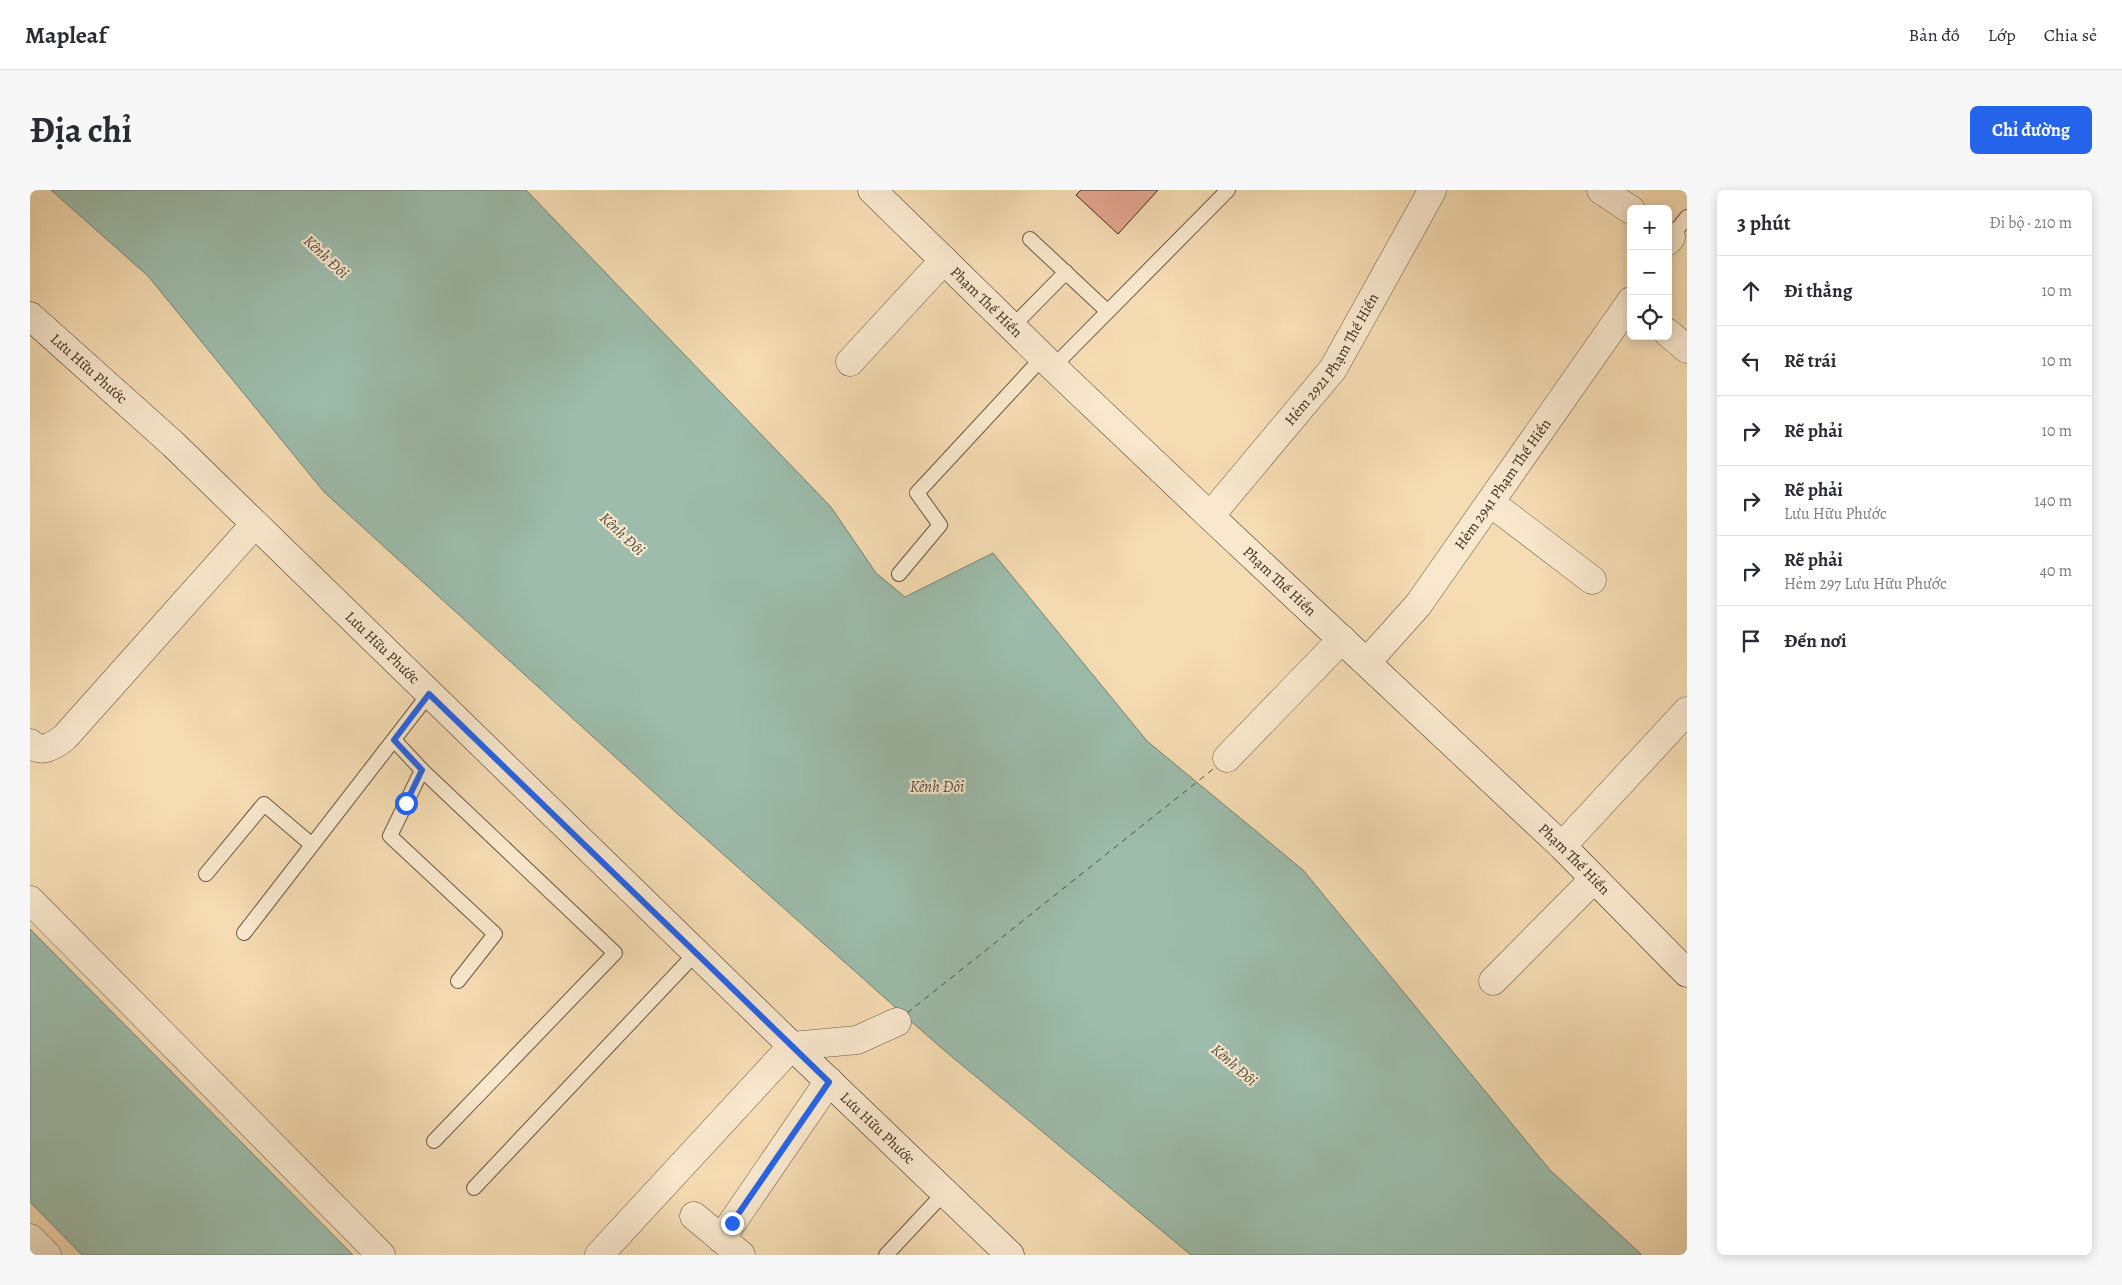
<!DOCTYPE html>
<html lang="vi">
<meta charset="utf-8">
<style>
:root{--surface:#fff;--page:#f7f7f7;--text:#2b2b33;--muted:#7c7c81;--line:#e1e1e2;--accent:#2563eb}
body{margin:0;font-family:Alegreya,serif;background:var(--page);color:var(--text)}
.controls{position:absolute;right:15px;top:15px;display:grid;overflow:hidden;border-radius:8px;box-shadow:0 2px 12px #0003}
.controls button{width:45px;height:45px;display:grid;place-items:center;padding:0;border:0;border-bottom:1px solid var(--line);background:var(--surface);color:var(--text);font:25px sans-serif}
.stop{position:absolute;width:15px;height:15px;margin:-11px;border:4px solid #2563eb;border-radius:50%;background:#fff}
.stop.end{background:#2563eb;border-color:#fff;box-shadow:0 1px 5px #0008}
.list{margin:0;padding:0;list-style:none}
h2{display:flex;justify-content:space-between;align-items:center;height:65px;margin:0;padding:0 20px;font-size:21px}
h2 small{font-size:16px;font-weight:400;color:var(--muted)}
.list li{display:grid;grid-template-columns:32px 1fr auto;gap:15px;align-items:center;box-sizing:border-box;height:70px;padding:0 20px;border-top:1px solid var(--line)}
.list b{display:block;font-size:19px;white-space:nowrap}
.list p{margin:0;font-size:16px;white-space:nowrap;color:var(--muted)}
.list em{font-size:16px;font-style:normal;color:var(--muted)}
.icon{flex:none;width:28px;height:28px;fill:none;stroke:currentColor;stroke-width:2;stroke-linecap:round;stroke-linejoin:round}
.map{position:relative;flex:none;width:1657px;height:1065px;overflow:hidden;border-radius:8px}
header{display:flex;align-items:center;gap:30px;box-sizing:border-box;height:70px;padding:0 25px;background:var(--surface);border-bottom:1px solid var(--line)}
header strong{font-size:24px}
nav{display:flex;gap:28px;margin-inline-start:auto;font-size:18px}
.intro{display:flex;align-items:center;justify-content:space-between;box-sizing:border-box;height:120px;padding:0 30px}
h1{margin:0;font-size:35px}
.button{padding:12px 22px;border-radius:8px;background:var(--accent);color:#fff;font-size:18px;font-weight:700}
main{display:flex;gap:30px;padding:0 30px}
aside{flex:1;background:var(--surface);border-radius:8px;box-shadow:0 2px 12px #0003}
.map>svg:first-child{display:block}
.water{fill:#9dbcac;stroke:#758274}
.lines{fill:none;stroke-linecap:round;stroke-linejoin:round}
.ferry{stroke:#525042;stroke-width:1;stroke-dasharray:6 5;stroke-linecap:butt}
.building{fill:#e5a792;stroke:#392c1f}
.lane-casing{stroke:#685844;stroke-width:16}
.street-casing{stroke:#685844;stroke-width:29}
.secondary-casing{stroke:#392c1f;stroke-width:29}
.lane{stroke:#f9e8ce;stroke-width:14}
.street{stroke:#f9e8ce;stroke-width:28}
.secondary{stroke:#f9e8ce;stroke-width:28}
.route{stroke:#2563eb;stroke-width:6}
.labels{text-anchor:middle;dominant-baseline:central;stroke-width:4.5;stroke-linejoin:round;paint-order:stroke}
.street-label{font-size:15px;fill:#392c1f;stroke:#f9e8ce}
.water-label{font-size:16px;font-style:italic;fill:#525042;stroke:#f9e8ce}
</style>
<header>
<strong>Mapleaf</strong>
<nav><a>Bản đồ</a><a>Lớp</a><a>Chia sẻ</a></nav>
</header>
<div class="intro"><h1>Địa chỉ</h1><a class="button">Chỉ đường</a></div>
<main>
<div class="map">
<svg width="1657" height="1065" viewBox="0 0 1657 1065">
<rect width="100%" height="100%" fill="#f6dcb3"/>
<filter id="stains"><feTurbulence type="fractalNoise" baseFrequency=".004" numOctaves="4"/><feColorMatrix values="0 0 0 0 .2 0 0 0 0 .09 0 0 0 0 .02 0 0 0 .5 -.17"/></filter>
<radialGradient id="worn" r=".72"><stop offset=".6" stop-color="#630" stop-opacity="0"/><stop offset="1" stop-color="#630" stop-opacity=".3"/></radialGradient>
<g class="water">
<path d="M21,0h475l305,317 45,66 29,24 88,-44 154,188 156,129 247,300 92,85h-451l-252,-209 -259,-230 -356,-324 -176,-216z"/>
<path d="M0,739l323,326h-271l-52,-53z"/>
</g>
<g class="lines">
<path class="ferry" d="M877,823l310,-247"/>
</g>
<path class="building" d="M1051,0h77l-40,44 -42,-39z"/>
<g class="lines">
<g class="lane-casing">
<g id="lane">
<path d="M1641,47l16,-20"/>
<path d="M1000,49l77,72"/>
<path d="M982,137l54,-55"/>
<path d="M1023,177l175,-177"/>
<path d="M869,384l41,-49 -23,-32 126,-136"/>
<path d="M364,550l28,30 -32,66 105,98 -37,47"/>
<path d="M392,580l193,183 -181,188"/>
<path d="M176,684l58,-70 48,41"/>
<path d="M214,743l185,-239"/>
<path d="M444,998l222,-235"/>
<path d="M856,1065l58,-62"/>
</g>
</g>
<g class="street-casing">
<g id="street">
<path d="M1571,0l30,20"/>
<path d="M1638,46l3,1 -3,4"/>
<path d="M1638,143l19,16"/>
<path d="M820,172l94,-102"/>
<path d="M1461,313l101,77"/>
<path id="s1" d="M1180,326l123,-147 99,-178 -1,-1"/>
<path id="s2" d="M1337,472l51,-57 213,-304"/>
<path d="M0,553c11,12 25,2 35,-6l190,-213"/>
<path d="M1197,568l115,-119"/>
<path d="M1532,656l125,-135"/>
<path d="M0,710l351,355"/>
<path d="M1463,791l101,-102"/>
<path d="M664,1026l47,39"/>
<path d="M0,1048l17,17"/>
<path d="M691,1049l108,-158"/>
<path d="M569,1065l193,-209 65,-6 40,-18"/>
</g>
</g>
<g class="secondary-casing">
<g id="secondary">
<path id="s3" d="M842,0l181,177 157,149 352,330 125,127"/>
<path id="s4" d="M0,126l143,128 619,602 218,209"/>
</g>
</g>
<use href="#lane" class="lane"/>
<use href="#street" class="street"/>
<use href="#secondary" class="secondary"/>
</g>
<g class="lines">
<path class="route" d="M376,613l16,-33 -28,-30 35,-46 400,388 -97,141"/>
</g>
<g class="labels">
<g class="street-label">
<text stroke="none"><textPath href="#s3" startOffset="160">Phạm Thế Hiển</textPath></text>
<text stroke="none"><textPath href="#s1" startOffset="199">Hẻm 2921 Phạm Thế Hiển</textPath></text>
<text stroke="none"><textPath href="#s4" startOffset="79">Lưu Hữu Phước</textPath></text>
<text stroke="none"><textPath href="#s2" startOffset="224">Hẻm 2941 Phạm Thế Hiển</textPath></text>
<text stroke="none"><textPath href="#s3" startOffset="565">Phạm Thế Hiển</textPath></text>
<text stroke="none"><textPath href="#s4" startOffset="484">Lưu Hữu Phước</textPath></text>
<text stroke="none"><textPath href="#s3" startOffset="970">Phạm Thế Hiển</textPath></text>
<text stroke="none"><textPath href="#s4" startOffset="1174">Lưu Hữu Phước</textPath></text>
</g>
<g class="water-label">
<text transform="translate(296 67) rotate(43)">Kênh Đôi</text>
<text transform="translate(592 344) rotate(43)">Kênh Đôi</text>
<text x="907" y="597">Kênh Đôi</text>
<text transform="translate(1204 875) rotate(41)">Kênh Đôi</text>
</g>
</g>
<rect width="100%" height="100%" filter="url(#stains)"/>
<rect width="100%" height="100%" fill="url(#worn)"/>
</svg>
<div class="controls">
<button>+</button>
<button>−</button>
<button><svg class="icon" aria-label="locate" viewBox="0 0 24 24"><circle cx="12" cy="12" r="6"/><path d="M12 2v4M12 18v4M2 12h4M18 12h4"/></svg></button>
</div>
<div class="stop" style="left:376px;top:613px"></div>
<div class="stop end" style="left:702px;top:1033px"></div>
</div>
<aside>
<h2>3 phút<small>Đi bộ · 210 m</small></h2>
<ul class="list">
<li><svg class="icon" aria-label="ahead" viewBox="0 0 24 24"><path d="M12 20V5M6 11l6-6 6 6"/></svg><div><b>Đi thẳng</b></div><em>10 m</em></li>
<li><svg class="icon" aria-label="left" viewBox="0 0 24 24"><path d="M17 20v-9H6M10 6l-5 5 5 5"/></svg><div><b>Rẽ trái</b></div><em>10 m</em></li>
<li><svg class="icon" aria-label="right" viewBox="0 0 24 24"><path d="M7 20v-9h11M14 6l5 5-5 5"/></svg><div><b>Rẽ phải</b></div><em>10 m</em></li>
<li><svg class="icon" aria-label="right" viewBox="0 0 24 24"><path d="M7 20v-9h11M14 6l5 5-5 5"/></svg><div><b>Rẽ phải</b><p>Lưu Hữu Phước</p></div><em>140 m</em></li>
<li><svg class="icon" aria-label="right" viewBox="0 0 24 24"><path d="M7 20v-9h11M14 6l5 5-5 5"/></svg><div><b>Rẽ phải</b><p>Hẻm 297 Lưu Hữu Phước</p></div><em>40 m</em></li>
<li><svg class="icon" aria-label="arrive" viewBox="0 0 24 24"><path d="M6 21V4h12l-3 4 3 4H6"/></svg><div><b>Đến nơi</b></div></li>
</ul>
</aside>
</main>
